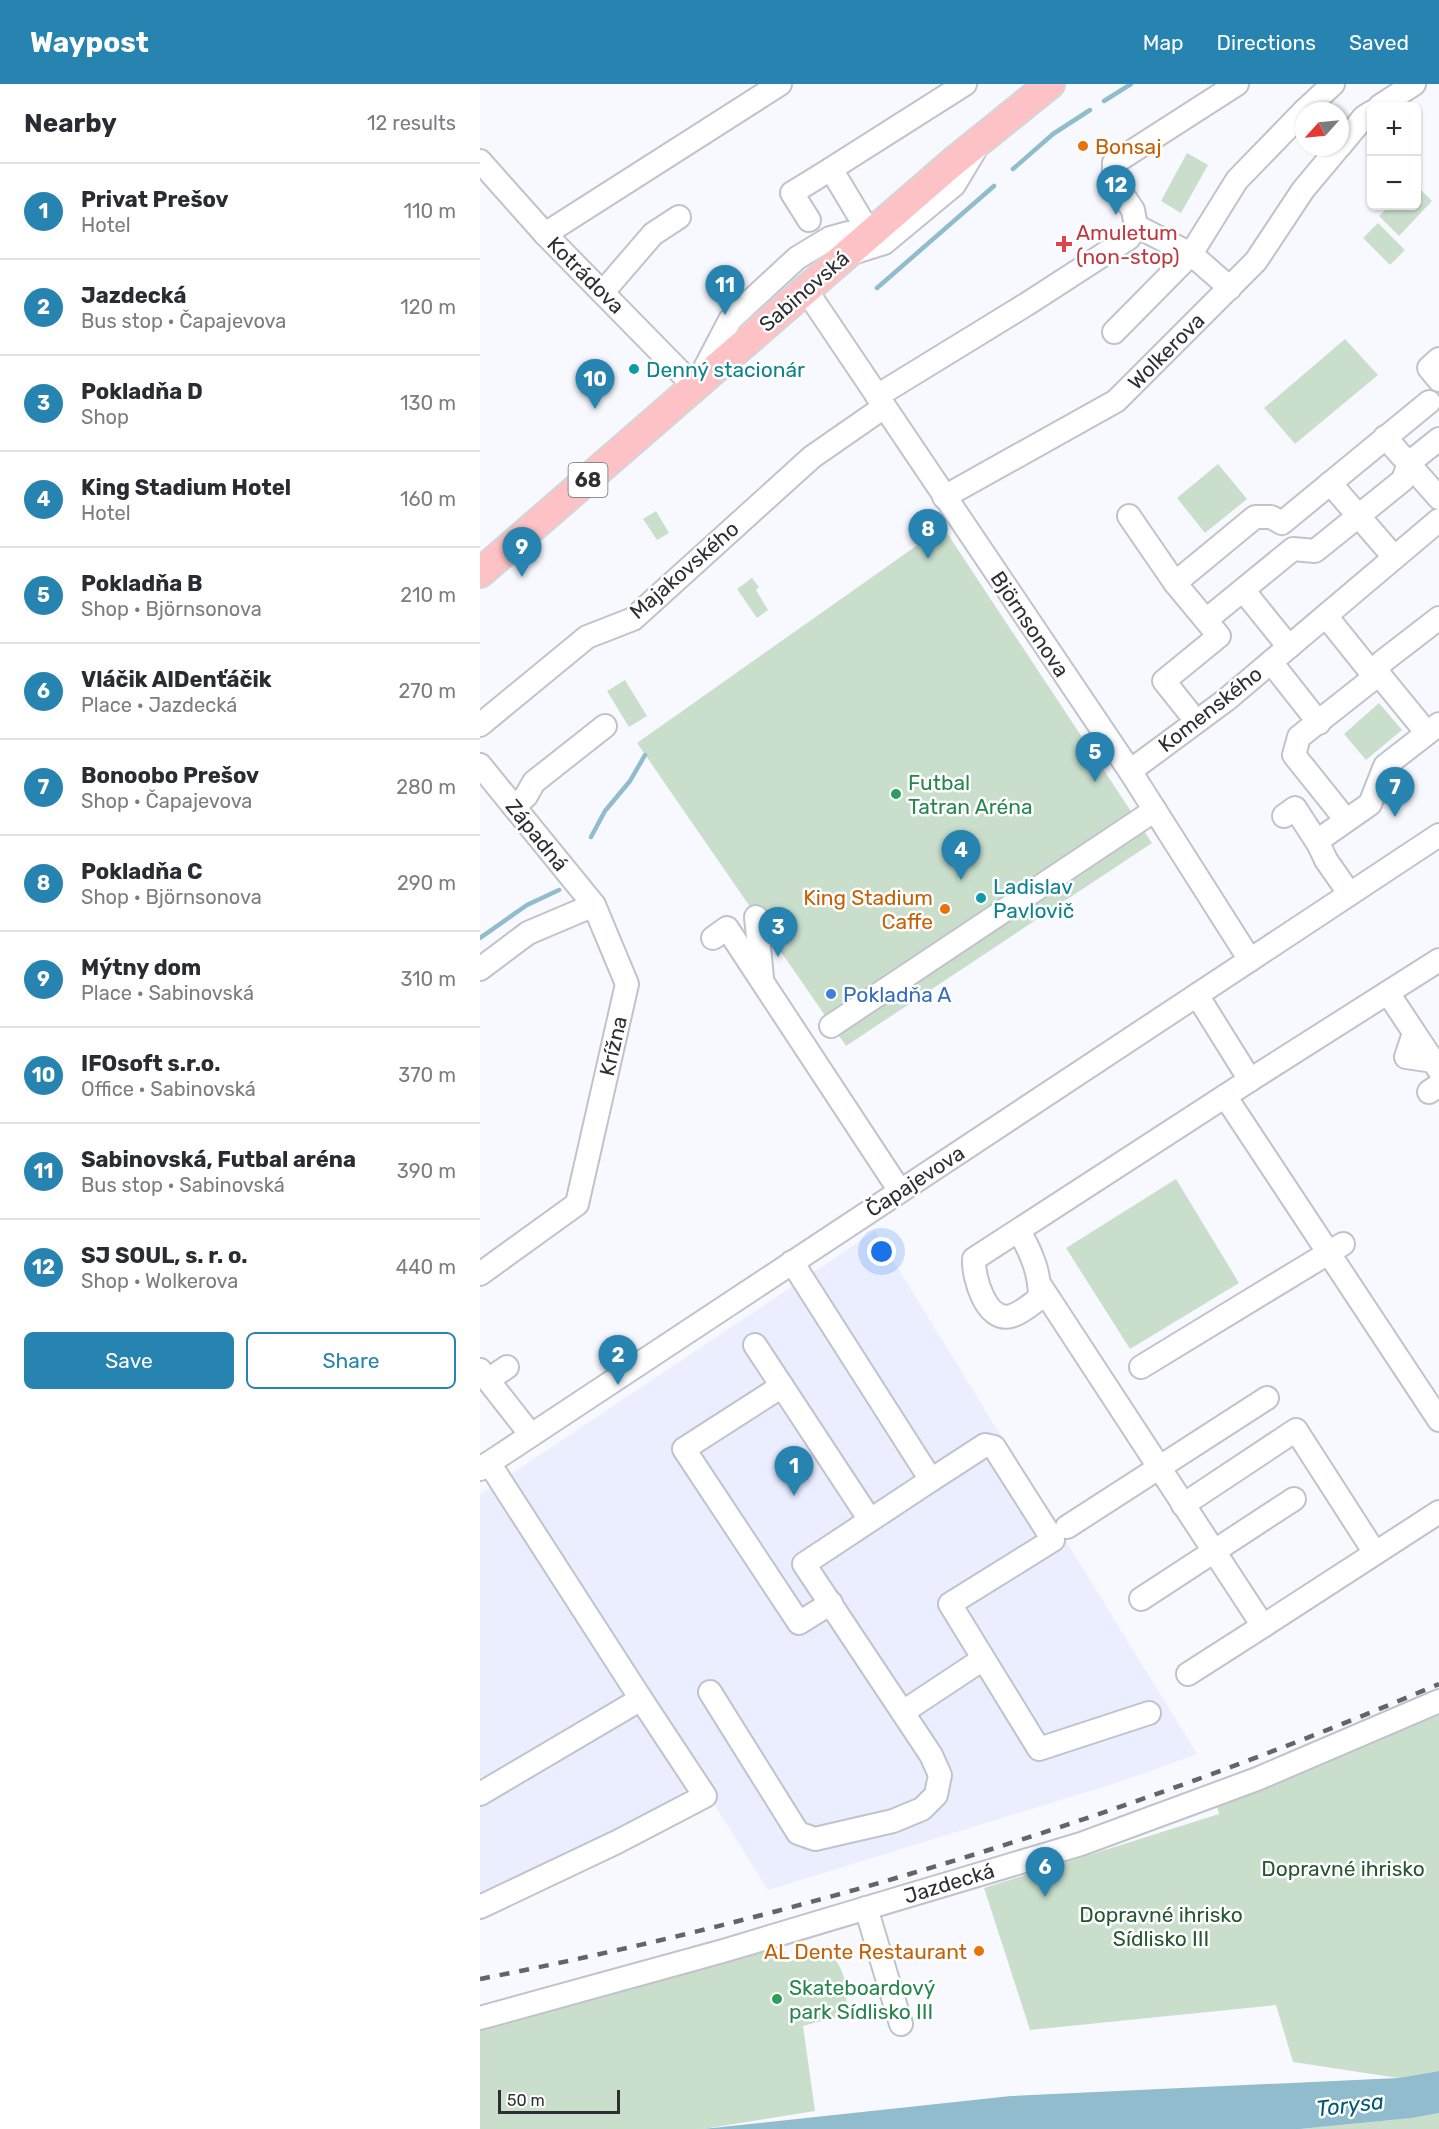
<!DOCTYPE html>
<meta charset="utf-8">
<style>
:root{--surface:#fff;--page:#f7f7f7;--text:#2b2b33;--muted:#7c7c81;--line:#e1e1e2;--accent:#2783b0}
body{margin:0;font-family:Rubik,sans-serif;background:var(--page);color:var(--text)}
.controls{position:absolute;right:18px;top:18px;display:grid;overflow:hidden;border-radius:9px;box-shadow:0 2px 4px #0004}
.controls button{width:54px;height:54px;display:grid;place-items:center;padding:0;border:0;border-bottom:2px solid var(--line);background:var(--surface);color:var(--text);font:30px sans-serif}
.compass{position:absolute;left:815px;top:18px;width:54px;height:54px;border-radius:50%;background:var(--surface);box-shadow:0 2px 4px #0004;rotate:243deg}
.scale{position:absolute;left:18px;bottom:15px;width:122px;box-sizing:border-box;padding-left:6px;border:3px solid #2f2f33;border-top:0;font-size:16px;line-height:21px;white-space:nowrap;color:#2f2f33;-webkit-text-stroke:4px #fff;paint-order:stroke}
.you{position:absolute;left:402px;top:1168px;width:21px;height:21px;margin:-15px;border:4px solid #fff;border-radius:50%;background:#1a73e8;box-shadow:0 0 0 9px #1a73e833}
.badge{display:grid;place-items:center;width:39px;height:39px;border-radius:50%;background:var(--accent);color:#fff;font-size:20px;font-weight:700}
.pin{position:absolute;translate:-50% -50px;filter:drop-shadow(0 2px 3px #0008)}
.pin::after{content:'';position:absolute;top:32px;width:21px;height:18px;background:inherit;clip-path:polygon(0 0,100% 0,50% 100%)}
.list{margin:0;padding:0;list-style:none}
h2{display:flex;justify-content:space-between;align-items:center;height:78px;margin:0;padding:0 24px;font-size:26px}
h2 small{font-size:20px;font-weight:400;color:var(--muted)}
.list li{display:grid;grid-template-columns:39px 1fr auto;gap:18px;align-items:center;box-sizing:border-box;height:96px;padding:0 24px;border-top:2px solid var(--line)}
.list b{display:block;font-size:22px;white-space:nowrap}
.list p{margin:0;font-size:20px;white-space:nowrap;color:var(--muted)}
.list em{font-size:20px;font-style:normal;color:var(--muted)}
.actions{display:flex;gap:12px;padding:18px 24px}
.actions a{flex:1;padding:14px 0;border:2px solid var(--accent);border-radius:9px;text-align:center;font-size:21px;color:var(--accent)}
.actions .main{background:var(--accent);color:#fff}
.map{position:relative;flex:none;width:959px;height:2045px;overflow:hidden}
header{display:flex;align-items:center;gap:36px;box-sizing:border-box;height:84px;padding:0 30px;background:var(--accent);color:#fff}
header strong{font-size:28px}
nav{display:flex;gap:33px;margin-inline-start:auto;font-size:21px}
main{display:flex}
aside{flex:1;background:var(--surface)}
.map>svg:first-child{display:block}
.built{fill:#eaeeff}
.green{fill:#c9dfcc}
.water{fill:#91bcce}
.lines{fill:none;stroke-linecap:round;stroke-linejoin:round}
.stream{stroke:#91bcce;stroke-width:4.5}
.minor-casing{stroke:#c1c3cc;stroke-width:26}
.major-casing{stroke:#d5d5d6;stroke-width:32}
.minor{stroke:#fff;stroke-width:22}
.major{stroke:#fdc2c5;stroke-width:28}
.rail{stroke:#636368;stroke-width:4.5;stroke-dasharray:10 10;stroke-linecap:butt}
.food-dot{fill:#e8710a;stroke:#fff;stroke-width:2}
.health-dot{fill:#e0444e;stroke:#fff;stroke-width:2}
.culture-dot{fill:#0f9aa8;stroke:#fff;stroke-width:2}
.leisure-dot{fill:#2e9e5b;stroke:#fff;stroke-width:2}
.shop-dot{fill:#3f7fe0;stroke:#fff;stroke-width:2}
.labels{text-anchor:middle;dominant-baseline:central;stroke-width:5;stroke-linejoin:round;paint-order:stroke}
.shield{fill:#fff;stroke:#6d6d70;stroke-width:1.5}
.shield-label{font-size:20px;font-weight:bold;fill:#2f2f33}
.food-label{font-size:21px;fill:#c56008;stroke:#fff;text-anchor:end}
.health-label{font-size:21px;fill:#be3a42;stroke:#fff;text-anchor:start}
.street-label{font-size:21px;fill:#2f2f33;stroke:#fff}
.culture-label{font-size:21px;fill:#0d838f;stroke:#fff;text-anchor:start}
.leisure-label{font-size:21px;fill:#27864d;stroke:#fff;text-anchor:start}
.shop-label{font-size:21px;fill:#366cbe;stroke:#fff;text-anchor:start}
.park-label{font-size:21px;fill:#265731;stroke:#fff}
.water-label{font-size:22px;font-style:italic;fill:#005a73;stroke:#fff}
</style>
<header>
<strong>Waypost</strong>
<nav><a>Map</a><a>Directions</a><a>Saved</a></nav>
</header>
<main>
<aside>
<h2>Nearby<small>12 results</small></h2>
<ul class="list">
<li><span class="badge">1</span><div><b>Privat Prešov</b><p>Hotel</p></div><em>110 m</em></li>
<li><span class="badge">2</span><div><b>Jazdecká</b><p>Bus stop · Čapajevova</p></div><em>120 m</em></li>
<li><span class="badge">3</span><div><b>Pokladňa D</b><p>Shop</p></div><em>130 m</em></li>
<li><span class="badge">4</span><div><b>King Stadium Hotel</b><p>Hotel</p></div><em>160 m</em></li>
<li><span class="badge">5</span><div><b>Pokladňa B</b><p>Shop · Björnsonova</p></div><em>210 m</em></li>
<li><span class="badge">6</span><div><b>Vláčik AlDenťáčik</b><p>Place · Jazdecká</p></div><em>270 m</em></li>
<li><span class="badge">7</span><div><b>Bonoobo Prešov</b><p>Shop · Čapajevova</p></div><em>280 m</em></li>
<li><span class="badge">8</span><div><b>Pokladňa C</b><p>Shop · Björnsonova</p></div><em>290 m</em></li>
<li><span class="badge">9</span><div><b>Mýtny dom</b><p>Place · Sabinovská</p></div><em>310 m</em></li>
<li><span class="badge">10</span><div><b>IFOsoft s.r.o.</b><p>Office · Sabinovská</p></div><em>370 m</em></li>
<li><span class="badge">11</span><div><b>Sabinovská, Futbal aréna</b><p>Bus stop · Sabinovská</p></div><em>390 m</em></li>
<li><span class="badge">12</span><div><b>SJ SOUL, s. r. o.</b><p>Shop · Wolkerova</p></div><em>440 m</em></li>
</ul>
<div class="actions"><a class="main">Save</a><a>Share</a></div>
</aside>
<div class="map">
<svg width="959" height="2045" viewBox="0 0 959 2045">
<rect width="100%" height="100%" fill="#f8f9ff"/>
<path class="built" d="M395,1147l322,523 -78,28 -351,108 -55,-88 -233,112v-419z"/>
<g class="green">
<path d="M707,69l21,12 -27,48 -20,-12z"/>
<path d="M937,102l15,15 -33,35 -20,-20 10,-10h27z"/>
<path d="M898,139l27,27 -15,15 -27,-27z"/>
<path d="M865,255l33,36 -83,69 -31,-36z"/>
<path d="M738,380l29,35 -42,34 -28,-35z"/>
<path d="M176,427l13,22 -12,7 -14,-21z"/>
<path d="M463,443l209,316 -306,203 -209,-303z"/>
<path d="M272,494l7,9 -3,3 12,20 -11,8 -20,-29z"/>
<path d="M145,596l22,36 -18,11 -22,-36z"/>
<path d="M899,619l23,27 -36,30 -22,-26z"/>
<path d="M696,1095l63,104 -109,66 -64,-101z"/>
<path d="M959,1631v356l-41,7 -105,-16 -17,-57 -246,25 -46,-142 235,-74 -4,-16 116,-41z"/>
<path d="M303,1862l4,16c12,-3 29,-11 42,-6 14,5 21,37 16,50 -2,5 -5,8 -9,11l-33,9 12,85 -112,18h-223v-102z"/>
<path d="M959,2029v16h-139l112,-11z"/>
</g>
<path class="water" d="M959,1987v42l-27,5 -112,11h-597l308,-33 387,-18z"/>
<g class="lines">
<g class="stream">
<path d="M624,17l27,-17"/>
<path d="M533,85l40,-35 37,-24"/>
<path d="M397,204l117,-102"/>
<path d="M111,753l14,-26 25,-30 15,-26"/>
<path d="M0,854l47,-33 32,-15"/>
</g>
<g class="minor-casing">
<g id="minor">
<path d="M900,22l34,-22"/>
<path d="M824,27l29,-27"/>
<path d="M860,62l24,-29 8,-5"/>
<path d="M0,77l65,73 150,153 35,-67 67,-62 33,-20 18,-5 22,1"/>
<path d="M329,136l-17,-27 39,-24"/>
<path d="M656,142l55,28 39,34"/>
<path d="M65,150l235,-150"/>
<path d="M390,150l-39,-65 134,-85"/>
<path d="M372,169l32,-10 70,-58 21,-35"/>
<path d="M326,206l324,481 120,189"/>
<path d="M123,208l50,-58 26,-17"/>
<path d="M634,248l77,-78 46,-74 67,-69"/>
<path d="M959,275l-10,9 10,12"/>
<path d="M397,312l150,-92 102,-66 7,-12 -3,-16 -19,-28v-19l123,-79"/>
<path d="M905,353l54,61"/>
<path d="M850,399l64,74"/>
<path d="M464,413l172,-96 140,-140 47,-71 36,-43"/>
<path d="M649,432l46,67 44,53 -55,45 24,30"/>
<path d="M695,499l80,-66h16l11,6 147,-121"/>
<path d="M763,506l46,57"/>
<path d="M846,532l49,61"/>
<path d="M726,536l87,-71 22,2 88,-71 6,-17 30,-24"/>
<path d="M791,578l48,61"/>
<path d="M897,588l50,61"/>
<path d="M0,641l107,-88 46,-18 179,-162 72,-50"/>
<path d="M0,681l114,140 33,79 -50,220 -97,70"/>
<path d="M650,687l96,-71 213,-180"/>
<path d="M34,723l12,-11 8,-14 71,-56"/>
<path d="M804,732l11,-8 24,37"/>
<path d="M866,736l-52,-65 5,-18 76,-60 7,-15 57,-44"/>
<path d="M869,809l-23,-33 -7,-15 1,-6 50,-35 15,-38 54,-42"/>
<path d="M276,833l6,61"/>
<path d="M233,854l14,-10 173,263"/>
<path d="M0,885l48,-36 66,-28"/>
<path d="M908,909l51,77"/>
<path d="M351,942l324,-216"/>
<path d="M934,949l-8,24 27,4"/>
<path d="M770,996l189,-120"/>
<path d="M949,1008l10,-7"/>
<path d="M745,1012l214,324"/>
<path d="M539,1147c12,21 21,41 21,67 -9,6 -18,15 -29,18 -25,7 -38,-39 -37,-57l276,-179 -53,-85"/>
<path d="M560,1201l223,341 176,-114"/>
<path d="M275,1261l115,175"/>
<path d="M661,1283l202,-123"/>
<path d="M0,1286l51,65"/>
<path d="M8,1296l19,-13"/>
<path d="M302,1302l-98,63 115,174 32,-20"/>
<path d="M0,1385l959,-634"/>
<path d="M451,1396l54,-35 9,2 59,93 -103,64 89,145 110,-36"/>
<path d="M703,1421l113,-75 79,123"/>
<path d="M587,1443l200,-129"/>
<path d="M661,1515l153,-100"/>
<path d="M708,1590l75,-48"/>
<path d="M230,1608l88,141 17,6 78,-18 29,-12 14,-14 4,-20 -9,-20 -127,-191 127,-84 -139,-218"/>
<path d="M423,1628l80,-53"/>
<path d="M0,1710l161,-95 -152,-236"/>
<path d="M0,1823l137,-65 88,-46 -64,-97"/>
<path d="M386,1824l35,116"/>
<path d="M0,1934l243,-67 358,-107 176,-65 182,-78"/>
</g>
</g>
<g class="major-casing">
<path id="major" d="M0,489l472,-410 98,-79"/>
</g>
<use href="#minor" class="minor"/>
<use href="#major" class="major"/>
<path class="rail" d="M0,1895c329,-64 651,-164 959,-295"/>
</g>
<g class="food-dot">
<circle cx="603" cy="62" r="6"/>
<circle cx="465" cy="825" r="6"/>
<circle cx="499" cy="1867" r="6"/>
</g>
<path class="health-dot" d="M581 151h6v6h6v6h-6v6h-6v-6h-6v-6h6z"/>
<g class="culture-dot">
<circle cx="154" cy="285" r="6"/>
<circle cx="501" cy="814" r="6"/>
</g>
<g class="leisure-dot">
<circle cx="416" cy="710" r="6"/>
<circle cx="297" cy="1915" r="6"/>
</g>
<circle class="shop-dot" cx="351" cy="910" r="6"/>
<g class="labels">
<rect class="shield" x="88.5" y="379" width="39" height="34" rx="4.5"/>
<g class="shield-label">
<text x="108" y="396">68</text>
</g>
<g class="food-label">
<text x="615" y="62" text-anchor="start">Bonsaj</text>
<text x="453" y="813">King Stadium<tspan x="453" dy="24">Caffe</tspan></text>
<text x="487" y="1867">AL Dente Restaurant</text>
</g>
<g class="health-label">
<text x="596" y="148">Amuletum<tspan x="596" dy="24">(non-stop)</tspan></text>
</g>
<g class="street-label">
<text transform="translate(106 191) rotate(45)">Kotrádova</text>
<text transform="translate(324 207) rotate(-41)">Sabinovská</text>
<text transform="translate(686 267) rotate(-45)">Wolkerova</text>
<text transform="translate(204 486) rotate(-41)">Majakovského</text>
<text transform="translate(550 540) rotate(56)">Björnsonova</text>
<text transform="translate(730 625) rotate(-38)">Komenského</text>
<text transform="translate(57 751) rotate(51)">Západná</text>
<text transform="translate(133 962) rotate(-77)">Krížna</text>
<text transform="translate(435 1097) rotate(-33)">Čapajevova</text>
<text transform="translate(469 1799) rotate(-17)">Jazdecká</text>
</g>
<g class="culture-label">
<text x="166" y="285">Denný stacionár</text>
<text x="513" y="802">Ladislav<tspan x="513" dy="24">Pavlovič</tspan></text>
</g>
<g class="leisure-label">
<text x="428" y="698">Futbal<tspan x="428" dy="24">Tatran Aréna</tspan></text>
<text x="309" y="1903">Skateboardový<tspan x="309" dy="24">park Sídlisko III</tspan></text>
</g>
<g class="shop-label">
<text x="363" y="910">Pokladňa A</text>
</g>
<g class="park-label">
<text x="863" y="1784">Dopravné ihrisko</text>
<text x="681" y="1830">Dopravné ihrisko<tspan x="681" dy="24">Sídlisko III</tspan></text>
</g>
<g class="water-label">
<text transform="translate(870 2021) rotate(-7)">Torysa</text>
</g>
</g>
</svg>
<div class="controls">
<button>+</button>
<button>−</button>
</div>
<svg class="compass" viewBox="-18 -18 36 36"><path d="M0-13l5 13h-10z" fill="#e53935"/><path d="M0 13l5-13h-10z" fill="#7c7c81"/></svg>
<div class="scale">50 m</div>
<div class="you"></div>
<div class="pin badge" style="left:314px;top:1412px">1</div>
<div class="pin badge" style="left:138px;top:1301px">2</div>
<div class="pin badge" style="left:298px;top:873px">3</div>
<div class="pin badge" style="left:481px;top:796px">4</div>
<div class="pin badge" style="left:615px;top:698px">5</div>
<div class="pin badge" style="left:565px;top:1813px">6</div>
<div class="pin badge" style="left:915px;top:733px">7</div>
<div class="pin badge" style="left:448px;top:475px">8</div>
<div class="pin badge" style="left:42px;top:493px">9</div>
<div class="pin badge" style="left:115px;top:325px">10</div>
<div class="pin badge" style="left:245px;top:231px">11</div>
<div class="pin badge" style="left:636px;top:131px">12</div>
</div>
</main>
